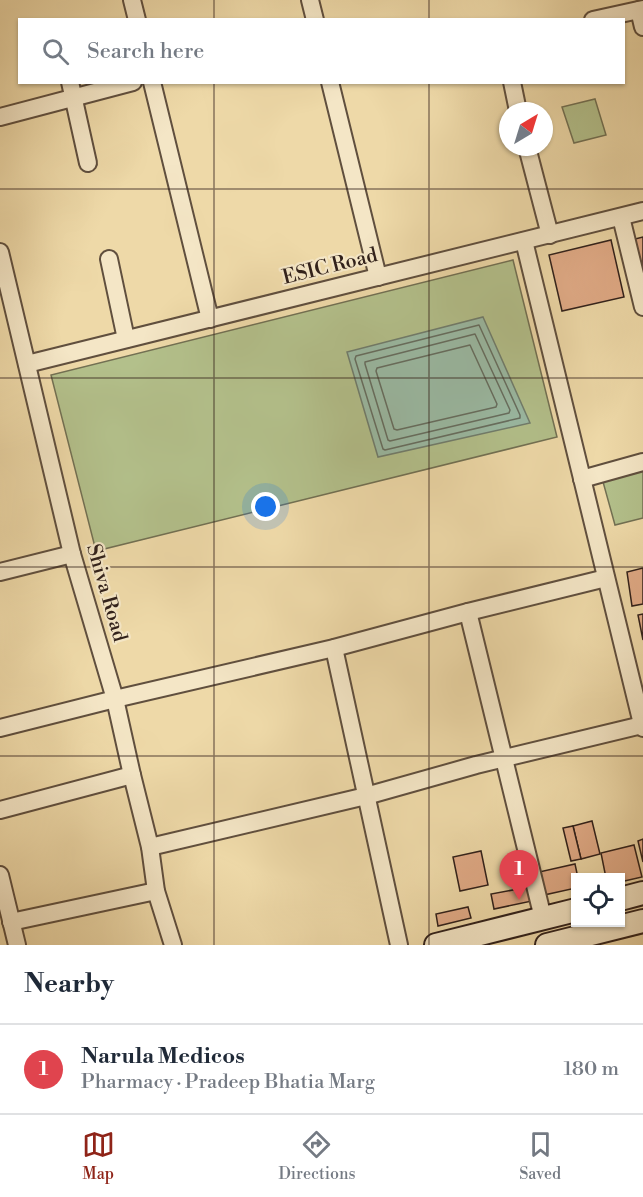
<!DOCTYPE html>
<meta charset="utf-8">
<style>
:root{--surface:#fff;--page:#f2f2f3;--text:#1f2937;--muted:#747a83;--line:#e0e1e3;--accent:#8f2418}
body{margin:0;font-family:"Libre Bodoni",serif;background:var(--page);color:var(--text)}
.controls{position:absolute;right:18px;bottom:18px;display:grid;overflow:hidden;border-radius:0px;box-shadow:0 2px 4px #0004}
.controls button{width:54px;height:54px;display:grid;place-items:center;padding:0;border:0;border-bottom:2px solid var(--line);background:var(--surface);color:var(--text);font:30px sans-serif}
.compass{position:absolute;left:499px;top:102px;width:54px;height:54px;border-radius:50%;background:var(--surface);box-shadow:0 2px 4px #0004;rotate:38deg}
.you{position:absolute;left:266px;top:507px;width:21px;height:21px;margin:-15px;border:4px solid #fff;border-radius:50%;background:#1a73e8;box-shadow:0 0 0 9px #1a73e833}
.badge{display:grid;place-items:center;width:39px;height:39px;border-radius:50%;background:var(--accent);color:#fff;font-size:20px;font-weight:700}
.pin{position:absolute;translate:-50% -50px;filter:drop-shadow(0 2px 3px #0008)}
.pin::after{content:'';position:absolute;top:32px;width:21px;height:18px;background:inherit;clip-path:polygon(0 0,100% 0,50% 100%)}
.list{margin:0;padding:0;list-style:none}
h2{display:flex;justify-content:space-between;align-items:center;height:78px;margin:0;padding:0 24px;font-size:26px}
h2 small{font-size:20px;font-weight:400;color:var(--muted)}
.list li{display:grid;grid-template-columns:39px 1fr auto;gap:18px;align-items:center;box-sizing:border-box;height:90px;padding:0 24px;border-top:2px solid var(--line)}
.list b{display:block;font-size:22px;white-space:nowrap}
.list p{margin:0;font-size:20px;white-space:nowrap;color:var(--muted)}
.list em{font-size:20px;font-style:normal;color:var(--muted)}
.icon{flex:none;width:33px;height:33px;fill:none;stroke:currentColor;stroke-width:2;stroke-linecap:round;stroke-linejoin:round}
.map{position:relative;flex:none;width:643px;height:945px;overflow:hidden}
.search{position:absolute;background:var(--surface);box-shadow:0 2px 4px #0004;left:18px;right:18px;top:18px;height:66px;display:flex;align-items:center;gap:15px;box-sizing:border-box;padding:0 21px;border-radius:0px;color:var(--muted);font-size:22px}
.sheet{height:168px;background:var(--surface)}
nav{display:flex;justify-content:space-around;align-items:center;box-sizing:border-box;height:84px;border-top:2px solid var(--line);background:var(--surface);font-size:16px;color:var(--muted)}
nav a{display:grid;justify-items:center;gap:3px}
nav .on{color:var(--accent)}
.map>svg:first-child{display:block}
.green{fill:#b3c08b;stroke:#727053;stroke-width:1.5}
.water{fill:#9abaa4;stroke:#707d6d;stroke-width:1.5}
.lines{fill:none;stroke-linecap:round;stroke-linejoin:round}
.shore{stroke:#666e60;stroke-width:1.5}
.building{fill:#e1ab87;stroke:#31211b;stroke-width:1.5}
.street-casing{stroke:#604f3e;stroke-width:20}
.secondary-casing{stroke:#31211b;stroke-width:26}
.street{stroke:#f4e6c6;stroke-width:16}
.secondary{stroke:#f4e6c6;stroke-width:22}
.grid{fill:none;stroke:#31211b;stroke-width:1.5;stroke-opacity:0.55}
.labels{text-anchor:middle;dominant-baseline:central;stroke-width:4.5;stroke-linejoin:round;paint-order:stroke}
.street-label{font-size:20px;fill:#31211b;stroke:#f4e6c6}
</style>
<div class="map">
<svg width="643" height="945" viewBox="0 0 643 945">
<rect width="100%" height="100%" fill="#eed9a8"/>
<filter id="stains"><feTurbulence type="fractalNoise" baseFrequency=".00333" numOctaves="4"/><feColorMatrix values="0 0 0 0 .2 0 0 0 0 .09 0 0 0 0 .02 0 0 0 .5 -.17"/></filter>
<radialGradient id="worn" r=".72"><stop offset=".6" stop-color="#630" stop-opacity="0"/><stop offset="1" stop-color="#630" stop-opacity=".3"/></radialGradient>
<g class="green">
<path d="M595,99l11,36 -32,8 -12,-36z"/>
<path d="M513,260l44,177 -461,114 -45,-176z"/>
<path d="M643,459v59l-28,7 -15,-54z"/>
</g>
<path class="water" d="M483,317l47,106 -152,34 -31,-105z"/>
<g class="lines">
<g class="shore">
<path d="M479,325l41,90v3l-135,32 -2,-1 -28,-90 1,-3z"/>
<path d="M475,334l35,76 -1,3 -119,28 -2,-1 -23,-76v-2z"/>
<path d="M470,345l27,59 -1,3 -99,23 -3,-1 -18,-58 1,-3z"/>
</g>
</g>
<g class="building">
<path d="M643,237v34l-8,-32z"/>
<path d="M611,240l13,57 -62,14 -13,-56z"/>
<path d="M643,568v36l-11,2 -5,-34z"/>
<path d="M643,614v26l-5,-25z"/>
<path d="M592,821l8,33 -19,5 -8,-33z"/>
<path d="M573,826l8,33 -10,2 -8,-33z"/>
<path d="M643,839v23l-5,-21z"/>
<path d="M634,845l8,32 -22,5v-4h-14l-5,-25z"/>
<path d="M481,851l7,34 -28,6 -7,-34z"/>
<path d="M575,864l3,14h-2v10l-32,7 -5,-23z"/>
<path d="M529,887l3,14 -38,8 -3,-15z"/>
<path d="M468,907l3,11 -33,8 -2,-12z"/>
</g>
<g class="lines">
<g class="street-casing">
<g id="street">
<path d="M132,0l5,20"/>
<path d="M310,0l5,20"/>
<path d="M639,10l4,17"/>
<path d="M593,20l50,-11"/>
<path d="M70,82l18,81"/>
<path d="M152,82l58,237"/>
<path d="M330,82l48,195"/>
<path d="M512,82l6,29"/>
<path d="M0,117l133,-35"/>
<path d="M527,147l23,88"/>
<path d="M621,217l22,90"/>
<path d="M524,241l119,487"/>
<path d="M0,252l72,302 43,145 17,76 18,72 6,44 17,54"/>
<path d="M109,259l17,80"/>
<path d="M27,364l616,-153"/>
<path d="M582,479l61,-17"/>
<path d="M0,572l72,-18"/>
<path d="M468,612l75,306"/>
<path d="M334,648l65,297"/>
<path d="M0,728l115,-29 219,-51 134,-36 138,-34"/>
<path d="M0,810l132,-35"/>
<path d="M150,847l216,-51 110,-31 166,-40"/>
<path d="M0,875l17,70"/>
<path d="M11,922l145,-31"/>
</g>
</g>
<g class="secondary-casing">
<g id="secondary">
<path d="M620,899l23,-6"/>
<path d="M436,945l140,-35"/>
<path d="M547,945l96,-24"/>
</g>
</g>
<use href="#street" class="street"/>
<use href="#secondary" class="secondary"/>
</g>
<path class="grid" d="M214,0v20M429,0v20M214,82v863M429,82v863M0,189h643M0,378h643M0,567h643M0,756h643"/>
<g class="labels">
<g class="street-label">
<text transform="translate(330 267) rotate(-14)">ESIC Road</text>
<text transform="translate(106 593) rotate(74)">Shiva Road</text>
</g>
</g>
<rect width="100%" height="100%" filter="url(#stains)"/>
<rect width="100%" height="100%" fill="url(#worn)"/>
</svg>
<div class="controls">
<button><svg class="icon" aria-label="locate" viewBox="0 0 24 24"><circle cx="12" cy="12" r="6"/><path d="M12 2v4M12 18v4M2 12h4M18 12h4"/></svg></button>
</div>
<svg class="compass" viewBox="-18 -18 36 36"><path d="M0-13l5 13h-10z" fill="#e53935"/><path d="M0 13l5-13h-10z" fill="#747a83"/></svg>
<div class="you"></div>
<div class="pin badge" style="left:519px;top:900px;background:#e0444e">1</div>
<div class="search"><svg class="icon" aria-label="search" viewBox="0 0 24 24"><circle cx="10" cy="10" r="6"/><path d="M15 15l6 6"/></svg>Search here</div>
</div>
<section class="sheet">
<h2>Nearby<small></small></h2>
<ul class="list">
<li><span class="badge" style="background:#e0444e">1</span><div><b>Narula Medicos</b><p>Pharmacy · Pradeep Bhatia Marg</p></div><em>180 m</em></li>
</ul>
</section>
<nav>
<a class="on"><svg class="icon" aria-label="map" viewBox="0 0 24 24"><path d="M3 6l6-2 6 2 6-2v14l-6 2-6-2-6 2zM9 4v14M15 6v14"/></svg>Map</a>
<a><svg class="icon" aria-label="directions" viewBox="0 0 24 24"><path d="M12 3l9 9-9 9-9-9zM9 14v-3h6M13 9l2 2-2 2"/></svg>Directions</a>
<a><svg class="icon" aria-label="saved" viewBox="0 0 24 24"><path d="M7 4h10v16l-5-4-5 4z"/></svg>Saved</a>
</nav>
